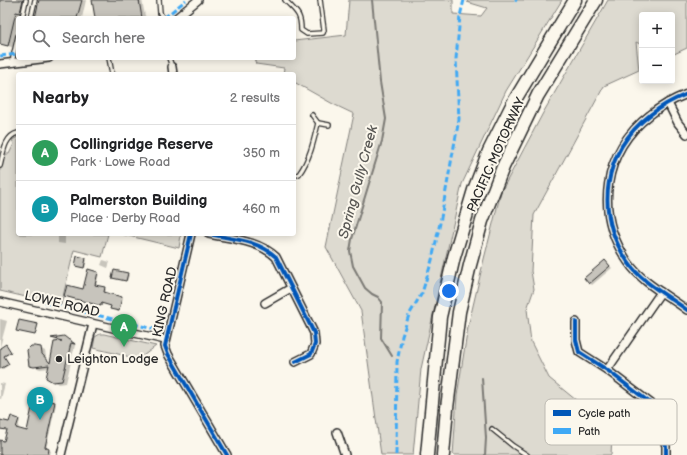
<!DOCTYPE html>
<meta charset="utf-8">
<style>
:root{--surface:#fff;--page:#f2f2f2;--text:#202124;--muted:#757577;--line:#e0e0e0;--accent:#ea580c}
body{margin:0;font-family:"Balsamiq Sans",sans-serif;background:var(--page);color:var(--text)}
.controls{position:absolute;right:12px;top:12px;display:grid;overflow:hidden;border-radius:4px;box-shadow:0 2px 10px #0003}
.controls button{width:36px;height:36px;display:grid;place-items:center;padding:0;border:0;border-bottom:1px solid var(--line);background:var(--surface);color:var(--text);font:20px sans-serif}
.you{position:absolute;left:449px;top:291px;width:14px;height:14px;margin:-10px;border:3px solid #fff;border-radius:50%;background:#1a73e8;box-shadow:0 0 0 6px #1a73e833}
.badge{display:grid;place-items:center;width:26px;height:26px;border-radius:50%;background:var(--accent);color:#fff;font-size:13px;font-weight:700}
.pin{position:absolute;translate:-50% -33px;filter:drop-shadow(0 1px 2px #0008)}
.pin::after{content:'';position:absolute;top:21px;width:14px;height:12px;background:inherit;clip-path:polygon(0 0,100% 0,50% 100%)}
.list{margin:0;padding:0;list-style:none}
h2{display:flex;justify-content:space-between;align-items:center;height:52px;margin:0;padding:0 16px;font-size:17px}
h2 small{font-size:13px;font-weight:400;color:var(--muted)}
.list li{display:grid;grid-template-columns:26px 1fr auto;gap:12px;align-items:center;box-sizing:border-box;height:56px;padding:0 16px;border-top:1px solid var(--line)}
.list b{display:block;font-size:15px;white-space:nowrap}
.list p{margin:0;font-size:13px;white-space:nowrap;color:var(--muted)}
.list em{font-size:13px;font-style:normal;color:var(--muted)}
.icon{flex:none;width:22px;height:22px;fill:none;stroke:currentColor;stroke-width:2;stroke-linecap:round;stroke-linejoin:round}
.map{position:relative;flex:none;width:687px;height:455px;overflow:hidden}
.search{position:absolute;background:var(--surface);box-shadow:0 2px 10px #0003;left:16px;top:16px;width:280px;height:44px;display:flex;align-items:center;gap:10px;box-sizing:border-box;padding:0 14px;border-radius:4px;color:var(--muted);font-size:15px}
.panel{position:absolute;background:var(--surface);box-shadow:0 2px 10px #0003;left:16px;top:72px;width:280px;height:164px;border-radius:4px}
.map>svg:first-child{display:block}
.green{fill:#dddad0;stroke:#84827e}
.shadow{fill:#0003}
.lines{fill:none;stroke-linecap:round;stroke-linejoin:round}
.stream{stroke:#7b7a75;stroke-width:2}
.building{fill:#c7c4bc;stroke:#2b2b2b}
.service-casing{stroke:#2b2b2b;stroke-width:6}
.minor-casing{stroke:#2b2b2b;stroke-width:10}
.motorway-casing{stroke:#2b2b2b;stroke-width:15}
.service{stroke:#fbf7ec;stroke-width:3.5}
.minor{stroke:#fbf7ec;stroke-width:7}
.motorway{stroke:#fbf7ec;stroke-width:12}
.quiet{stroke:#3fa9f5;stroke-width:3;stroke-dasharray:6 3;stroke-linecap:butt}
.cycleway-casing{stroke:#fbf7ec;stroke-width:6}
.cycleway{stroke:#0057b8;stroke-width:4}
.poi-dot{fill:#2b2b2b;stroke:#fbf7ec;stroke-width:1.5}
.labels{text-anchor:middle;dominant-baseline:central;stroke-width:4;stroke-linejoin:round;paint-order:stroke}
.street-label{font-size:13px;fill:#2b2b2b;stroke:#fbf7ec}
.poi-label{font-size:13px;fill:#2b2b2b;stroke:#fbf7ec;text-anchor:start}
.water-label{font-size:14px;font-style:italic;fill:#5a5956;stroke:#fbf7ec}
.key{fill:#fbf7ec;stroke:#bdbab2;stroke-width:1}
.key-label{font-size:11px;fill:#2b2b2b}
</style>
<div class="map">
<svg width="687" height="455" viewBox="0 0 687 455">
<rect width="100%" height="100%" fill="#fbf7ec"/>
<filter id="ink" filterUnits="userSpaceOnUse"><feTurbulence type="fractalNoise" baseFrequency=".025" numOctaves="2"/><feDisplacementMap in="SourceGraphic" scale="8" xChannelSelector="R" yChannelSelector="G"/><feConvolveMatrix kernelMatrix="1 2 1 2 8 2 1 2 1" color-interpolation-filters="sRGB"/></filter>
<g filter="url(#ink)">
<g class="green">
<path d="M349,0h104v14l28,2 6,-8 -20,-6 1,-2h94l-56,91 -44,93 -41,185 -8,86h-32l-20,-144 -35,-64 28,-133 -21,-10 -39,-22v-8h-11l1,-6 -28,-4 -2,-6h40v-17l52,-6z"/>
<path d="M608,0h79v48l-15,7v-40h-30v30l-6,-3 3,28 -35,16 -70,129 -3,56 3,18 -7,20 4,33 18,36 49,40 14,16 -1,21h-158l4,-59 11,-69 16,-68 17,-67 42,-79z"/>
<path d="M18,137v97h90l-6,23 -28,-7 -13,55 -61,-14v-137h9l5,-10 -2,-4z"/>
<path d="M121,234h57l3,1 -2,13z"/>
<path d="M100,334h4l52,12 -17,13 -46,-11 2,-11z"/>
</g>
<g class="shadow">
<path d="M0,0h26l-2,15 -4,-1 -1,4h-1v6l-6,23 -12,-3z"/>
<path d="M40,0h46l-4,18h-46z"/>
<path d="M93,0h49l3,16 3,2h-52z"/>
<path d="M58,234l7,1v9l-7,-1z"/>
<path d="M78,257l9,3 -2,8 -7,-2z"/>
<path d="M103,260l7,2 -2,6 -7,-3z"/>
<path d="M605,261l7,7 -20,17 -2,-2z"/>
<path d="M97,272l2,1 -3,13 10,3 -1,5 18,5 -4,13 -8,-3 1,-3 -9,-3 -1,3 -35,-10 16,-6z"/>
<path d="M127,274l2,1 -2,6 -12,-3z"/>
<path d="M0,319l7,2 -7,26z"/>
<path d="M54,339l17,2 4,2 1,2h-1l-9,38 -7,1 -11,-7 2,-9 -10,1 -10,-4 10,-17 5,3 1,6 5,6 12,-21z"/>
<path d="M7,346l4,7 -7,4 5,8 -6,4 -3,-3v-17z"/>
<path d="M0,383l5,1 -4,15h-1z"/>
<path d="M54,403l2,1 -10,45 5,2 -1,4h-50v-14l5,1 3,-12 -8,-2v-6l10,1 8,-3h2l-2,9 9,3z"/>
</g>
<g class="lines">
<g class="stream">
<path d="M372,0l8,82 6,37 -4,22 -30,98 -2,12 3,15 12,22 7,6 6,3 4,5 -1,36 11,18"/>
<path d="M482,378l4,60 -1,17"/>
</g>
</g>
<g class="building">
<path d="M0,0h23l-3,13 -4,-1 -8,34 -8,-2z"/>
<path d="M39,0h43l-5,18h-42z"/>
<path d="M92,0h47l3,18h-47z"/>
<path d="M77,256l9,2 -2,10 -9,-2z"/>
<path d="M605,260l5,6 -21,18 -5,-6z"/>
<path d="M88,269l10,3 -3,13 10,2 -1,5 18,5 -3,14 -9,-2 1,-3 -10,-3v3l-37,-10 3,-11 16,4z"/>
<path d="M114,270l14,3 -2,8 -14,-3z"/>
<path d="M19,320l19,4 -3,11 -19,-4z"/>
<path d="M64,336l5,4h2v1l4,3 -4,-1 -9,38 -9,1 -7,-4 3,-13 -15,2 -5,-1 -2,-16 4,-4h4l6,1 1,7 8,9 4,-21 8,-1 -11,-3z"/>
<path d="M6,344l5,8 -7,4 5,8 -9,5v-21z"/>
<path d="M34,398l21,4 -10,45 4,2 -1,6h-48v-15l4,1 3,-11 -7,-1v-9l9,2 2,-6 8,3 -3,9 11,3z"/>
</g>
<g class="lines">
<g class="service-casing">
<g id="service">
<path d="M159,0l1,13 3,5"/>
<path d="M285,0c11,12 16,13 16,30l6,4 16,-1 1,-3 -4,-30"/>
<path d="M22,18l4,-18"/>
<path d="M31,18l4,-18"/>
<path d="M109,58l3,16"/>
<path d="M169,58l3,9"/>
<path d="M12,62l6,-26"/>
<path d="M312,115l6,8 11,2"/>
<path d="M0,166c3,-11 4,-30 18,-33"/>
<path d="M294,176l5,-2c11,-15 15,-34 19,-51"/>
<path d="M492,429l21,17 14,9"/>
</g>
</g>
<g class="minor-casing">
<g id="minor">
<path d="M176,18l22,-18"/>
<path d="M0,64l49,-6"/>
<path d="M172,67l1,7"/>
<path d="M687,94c-13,5 -26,12 -37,21 -47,36 -56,98 -22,147 14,21 39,33 59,48"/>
<path d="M668,103l10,20 9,11"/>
<path d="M191,234l-26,112 3,8 59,101"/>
<path d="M209,234c22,5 49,6 67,23l38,76 1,11 -4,10 -16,8"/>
<path d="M0,302l165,38"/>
<path d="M265,303l26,-15"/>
<path d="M576,322v18l3,12 28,18 46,35 13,41v9"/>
<path d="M607,370l54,-78"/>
<path d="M337,432l8,23"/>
<path d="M61,455l32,-131"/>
</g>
</g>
<g class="motorway-casing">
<g id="motorway">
<path d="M427,455l13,-138 14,-60 20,-67 15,-39 24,-48 62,-103"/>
<path d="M443,455l4,-47 12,-96 11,-47 12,-44 21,-54 35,-72 58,-95"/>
</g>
</g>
<use href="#service" class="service"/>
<use href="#minor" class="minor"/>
<use href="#motorway" class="motorway"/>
<g class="quiet">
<path d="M515,0l2,1"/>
<path d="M164,18l22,-18"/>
<path d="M0,56l18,-2"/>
<path d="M40,295l7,8 111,27"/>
<path d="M396,455l1,-93 5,-26 7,-21 13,-22 10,-33 8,-37 19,-104 -3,-60 4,-43 4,-16"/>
</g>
<g class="cycleway-casing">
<g id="cycleway">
<path d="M687,94c-13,5 -26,12 -37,21 -47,36 -56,98 -22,147 14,21 39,33 59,48"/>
<path d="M191,234l-26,112 3,8 59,101"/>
<path d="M209,234c22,5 49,6 67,23l38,76 1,11 -4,10 -16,8"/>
<path d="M576,322v18l3,12 28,18 46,35 13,41v9"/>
</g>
</g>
<use href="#cycleway" class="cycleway"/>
</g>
</g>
<circle class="poi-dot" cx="59" cy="359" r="4"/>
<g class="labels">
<g class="street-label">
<text transform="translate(496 155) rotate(-66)">PACIFIC MOTORWAY</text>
<text transform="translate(165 302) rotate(-77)">KING ROAD</text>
<text transform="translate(62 304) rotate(13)">LOWE ROAD</text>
</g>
<g class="poi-label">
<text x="67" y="359">Leighton Lodge</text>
</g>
<g class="water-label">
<text transform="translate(358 182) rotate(-75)">Spring Gully Creek</text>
</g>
</g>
<rect x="545" y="399" width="132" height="46" rx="6" class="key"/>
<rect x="553" y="410" width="18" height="6" fill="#0057b8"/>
<rect x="553" y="428" width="18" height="6" fill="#3fa9f5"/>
<g class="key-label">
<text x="578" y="417">Cycle path</text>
<text x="578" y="435">Path</text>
</g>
</svg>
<div class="controls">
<button>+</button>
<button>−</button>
</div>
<div class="you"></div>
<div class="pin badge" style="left:124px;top:347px;background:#2e9e5b">A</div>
<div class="pin badge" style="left:40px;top:420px;background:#0f9aa8">B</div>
<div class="search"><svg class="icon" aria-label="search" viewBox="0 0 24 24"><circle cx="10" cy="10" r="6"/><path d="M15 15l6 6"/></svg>Search here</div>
<section class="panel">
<h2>Nearby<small>2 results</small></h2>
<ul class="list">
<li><span class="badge" style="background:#2e9e5b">A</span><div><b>Collingridge Reserve</b><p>Park · Lowe Road</p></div><em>350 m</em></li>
<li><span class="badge" style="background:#0f9aa8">B</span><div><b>Palmerston Building</b><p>Place · Derby Road</p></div><em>460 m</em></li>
</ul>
</section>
</div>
